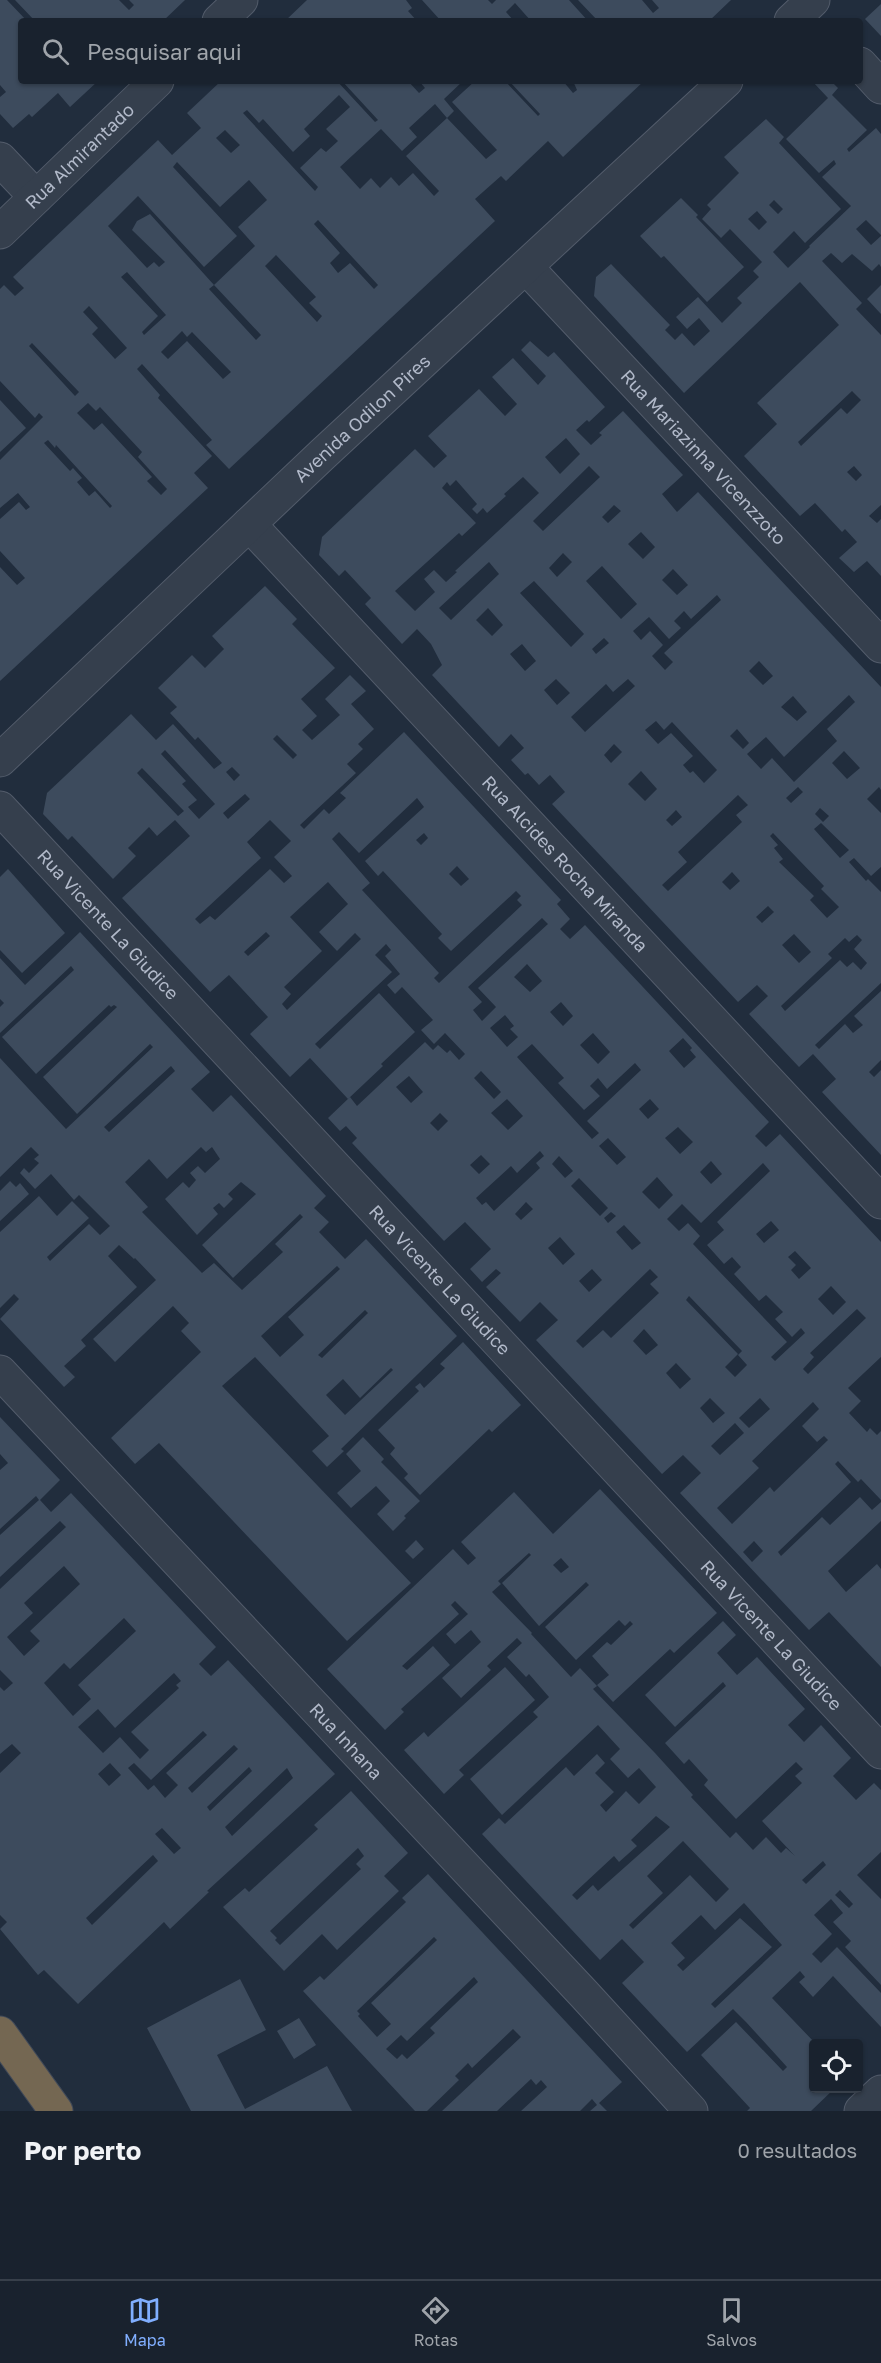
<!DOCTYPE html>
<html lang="pt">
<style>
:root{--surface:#19222e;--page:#222a36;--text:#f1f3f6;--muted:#9fa4aa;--line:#373f4a;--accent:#80aefe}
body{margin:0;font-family:"Golos Text",sans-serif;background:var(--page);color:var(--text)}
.controls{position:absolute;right:18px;bottom:18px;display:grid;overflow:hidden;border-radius:6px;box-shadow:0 2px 4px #0004}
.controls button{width:54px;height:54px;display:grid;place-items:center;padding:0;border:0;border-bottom:2px solid var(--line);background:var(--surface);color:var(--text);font:30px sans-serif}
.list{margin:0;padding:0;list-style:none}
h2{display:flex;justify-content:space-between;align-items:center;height:78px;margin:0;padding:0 24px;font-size:26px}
h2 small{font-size:20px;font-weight:400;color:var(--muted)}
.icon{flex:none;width:33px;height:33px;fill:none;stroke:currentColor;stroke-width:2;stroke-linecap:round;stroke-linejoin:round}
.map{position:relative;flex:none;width:881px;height:2111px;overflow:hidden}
.search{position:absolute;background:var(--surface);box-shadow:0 2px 4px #0004;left:18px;right:18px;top:18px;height:66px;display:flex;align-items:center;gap:15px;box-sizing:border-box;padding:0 21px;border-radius:6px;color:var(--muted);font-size:22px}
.sheet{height:168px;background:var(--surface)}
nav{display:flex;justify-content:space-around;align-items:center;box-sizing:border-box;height:84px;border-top:2px solid var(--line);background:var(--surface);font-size:16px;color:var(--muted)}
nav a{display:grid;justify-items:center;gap:3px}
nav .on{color:var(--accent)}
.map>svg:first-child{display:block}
.building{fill:#3d4b5d;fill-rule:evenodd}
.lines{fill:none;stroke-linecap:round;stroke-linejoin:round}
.street-casing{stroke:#535c6b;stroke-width:35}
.highway-casing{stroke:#404958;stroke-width:35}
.street{stroke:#353f4d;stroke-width:33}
.highway{stroke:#746752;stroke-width:33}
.labels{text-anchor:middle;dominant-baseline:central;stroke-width:6;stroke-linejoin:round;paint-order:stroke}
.street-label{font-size:18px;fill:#b1b9c9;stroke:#1b2432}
</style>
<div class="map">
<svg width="881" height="2111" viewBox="0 0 881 2111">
<rect width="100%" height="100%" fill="#212d3d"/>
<g class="building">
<path d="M0,0h7l20,21h-6v60h77l-28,26 -12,-14 -26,24 -3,-3 -16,14 -13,-14v-17l6,-5 -6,-7z"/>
<path d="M15,0h104l10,10 5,-5 -5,-5h56l-22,21h-128z"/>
<path d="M307,0h99l6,8 -4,3 9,10h-132z"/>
<path d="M422,0h66l4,4 4,-4h73l19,21h-57l-16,-18 -9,9 8,9h-73z"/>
<path d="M578,0h64l11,13 6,-5 -7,-8h79l-22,21h-111z"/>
<path d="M881,4v32l-16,-17z"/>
<path d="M221,81h116l38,41 3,-2 -36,-39h66l11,12 6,-5 -6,-7h44l-19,18 10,12 -7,7 -12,-14 -26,24 8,9 -15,14 -21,-22 -41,38 20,22 11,-11 9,10 11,-11 8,9 14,-13 21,23 5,-5 -33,-35 41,-38 39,41 11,-9 -45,-48 23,-21h30l33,35 2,-2 -31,-33h54l10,12 4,-3 -4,-9h71l-81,76 -15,-16 -42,40 -5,-5 -26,23 20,22 -266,248 -23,-24 6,-5 -70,-76 -5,5 23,26 -2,3 54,58 -18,17 14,15 -208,193v-114l17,18 8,-7 -25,-27v-32l19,-17 7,8 4,-3 -12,-14 -18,15v-48l43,-43 -4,-4 -4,5 -35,-37v-92l4,-4 11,11 9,-8 -11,-11 145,-137 14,15 29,-27 -14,-15zM339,95l11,12 -24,22 12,12 -12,11 -5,-4 -21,20 18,19 -3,4 -72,-78 4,-3 12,13 4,-4 30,33 17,-16 -6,-7zM225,130l15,15 -9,8 -15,-15zM177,162l43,45 29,-27 18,20 -29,27 17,19 -41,39 -64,-71 -13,7 -5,9 33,32 -6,5 -5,-5 -7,6 -39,-42 30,-30 66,71 33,-31 -64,-69zM318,220l60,65 -4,4 -24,-26 -12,10 -8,-10 10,-10 -26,-29zM276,255l40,42 -7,6 13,13 -5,6 -52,-56zM127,272l39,43 -22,20 -2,-3 16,-16 -37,-39zM214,285l47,50 -5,5 -47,-51zM89,306l38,42 -12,11 -23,-25 6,-6 -15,-16zM182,331l5,6 5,-5 39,40 -8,7 -36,-38 -19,18 -7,-7zM32,343l47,49 -4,4 -46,-50zM88,403l8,8 4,-4 42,45 -4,5 29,32 -6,6 -14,-14 5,-4 -50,-54 -8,7 -17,-17zM48,440l7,8 1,-3 56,61 -2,2 -15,-17 -6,5 -12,-14 5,-4 -9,-10 -3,3 -26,-28z"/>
<path d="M812,81h19l7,7 -6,7 35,35 -20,19 2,3 27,-24 5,6v101l-15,-15 -10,9 15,16 10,-9v31l-2,-3 -7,7 -20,-17 -10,9 -11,-10 -9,8 40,42 -6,6 25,26v170l-12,11 8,7 4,-4v57l-14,-15 -13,11 -15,-14 18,-16 -12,-13 -3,3 -27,-29 -15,13 -56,-60 33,-32 -20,-21 82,-78 -39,-43 -116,111 -90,-97 2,-19 15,-13 59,61 -5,5 10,10 7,-7 12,13 16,-15 -11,-13 -12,11 -11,-12 22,-20 24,26 20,-20 -5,-5 22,-21 -6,-6 9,-9 -32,-33 -9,9 -19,-19 9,-10 -4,-4 32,-32 -15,-16 42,-38 18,18 -5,6 62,66 -36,34 -11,-12 -21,21 15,16 22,-21 -1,-1 42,-40 -29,-29 14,-13 -2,-4 -15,13 -33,-34 42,-41zM774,200l9,9 -5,5 -9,-9zM757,211l10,11 -8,8 -11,-11zM852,391l9,9 -14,14 -6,-6 -40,38 -3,-4zM854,466l8,9 -6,6 -9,-9z"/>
<path d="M681,198l17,17 -2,2 48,50 -37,35 -43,-46 -3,2 -21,-22z"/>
<path d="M881,285v29l-14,-15z"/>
<path d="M530,341l18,16 6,-5 51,55 -16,15 -2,-2 -11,10 15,15 11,-10 -3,-2 24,-22 60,64 -21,19 15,18 21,-20 183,195v103l-2,-3 -12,12 14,14v54l-10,9 -17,-18 -5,4 17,19 2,-2 13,13v91l-66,62 4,4 26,-25 8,9 10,-8 -9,-9 27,-25v69l-12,12 5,5 7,-7v85l-59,-63 14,-13 -23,-25 -14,13 -50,-53 19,-18 -11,-11 -19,17 -186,-198 13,-12 -15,-17 -11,10 -11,-12 -3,2 -14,-15 13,-12 -13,-14 -12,13 -67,-72 10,-10 -11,-21 -14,-15 -15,15 -37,-40 6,-6 -26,-28 -6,6 -20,-21 3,-18 93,-88 19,19 13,-12 -19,-20 51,-47 26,27 12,-12 -25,-27 21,-19 25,27 8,-9 -25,-26zM566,438l14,16 -20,20 -15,-17zM589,466l11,11 -57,54 -10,-10zM523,477l16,16 -84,78 2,1 -11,10 -12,-12 -10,9 11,13 -20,19 -20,-20 64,-58 3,3 14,-13 -34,-35 5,-6 3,4 6,-6 21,24 -5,5 5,5 6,-6 4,5 19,-17 -2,-2zM614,505l7,6 -13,12 -6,-6zM641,532l14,15 -12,12 -15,-15zM563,553l9,9 -15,15 -8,-9zM489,562l10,12 -48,46 -12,-12zM602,566l35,38 -16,15 -35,-38zM673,569l15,16 -11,10 -15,-15zM534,581l50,53 -13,13 -51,-54zM717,595l4,5 -57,53 9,9 -8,8 -13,-14 11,-11 -13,-14 -9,9 -8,-9 16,-14 20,22 12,-11 -7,-7 10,-10 7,8zM488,608l15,17 -11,11 -16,-16zM604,638l5,5 -13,11 -4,-5zM522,644l14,17 -11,10 -15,-17zM759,661l14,15 -10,9 -14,-14zM556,679l14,14 -13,12 -13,-15zM628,679l7,7 -50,46 -14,-15 35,-33 7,8zM849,695l6,7 -28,27 10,12 -43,41 -22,-24 -11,11 -14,-15 19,-17 18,20zM793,696l14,16 -10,9 -16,-14zM656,721l8,9 8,-8 45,48 -13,13 -11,-12 -3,2 -7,-8 10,-9 -22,-23 -13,11 -13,-14zM737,729l12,14 -6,6 -13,-13zM614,744l8,8 -11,11 -7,-8zM844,751l16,17 -13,11 -15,-16zM641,771l16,18 -12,12 -17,-17zM798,787l5,5 -12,11 -5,-5zM738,795l10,10 -12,10 6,7 -74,69 -6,-6 25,-23 -9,-10zM820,808l9,8 -6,6 -8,-8zM676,810l6,7 -10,9 -6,-6zM821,823l28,27 -9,8 -26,-29zM773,833l51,53 -3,3 18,18 -12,11 -17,-18 4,-4 -35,-34 4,-3 -9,-11 4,-3 -8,-9zM732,872l8,9 -10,9 -8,-8zM768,906l6,6 -12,11 -6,-6zM794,934l17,18 -12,11 -17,-18zM857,935l5,5 -8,9 13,14 -6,7 -8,-8 -6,5 -7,-7 -55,51 -4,-5 51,-48 -4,-4 17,-16 4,4z"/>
<path d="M0,400l26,28 -26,24z"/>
<path d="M265,586l32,33 -5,5 43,44 -34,31 16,17 -15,14 10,10 28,-25 -15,-16 25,-24 16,16 -15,13 23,25 -16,15 5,5 -16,15 9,9 -56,52 4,4 20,-20 5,5 17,-16 -6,-5 64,-61 157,168 -4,4 13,15 -10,10 10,10 15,-14 184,197 -14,14 11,11 14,-13 101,108v115l-33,31 13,13 -12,12 18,19 3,-4 7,7 4,-4v69l-20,-21 -3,3 -20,-21 -3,3 16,18 -73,70 3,4 41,-39 8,8 30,-28 12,13 9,-8v19l-53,50 18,21 31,-28 4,5v98l-52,-55 -20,18 -129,-137 21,-20 -18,-18 -21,19 -126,-134 22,-20 -18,-18 -20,20 -34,-35 15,-14 -5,-4 -14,13 -12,-13 21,-20 -26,-27 -21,19 -92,-98 5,-5 -11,-12 -6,5 -12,-13 22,-21 7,9 68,-64 8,8 5,-5 9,8 3,-3 9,10 6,-6 -20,-21 -11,11 -13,-14 12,-10 -31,-33 -7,7 -8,-9 13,-11 -15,-18 6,-6 -5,-6 -11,11 17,17 -77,72 5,5 59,-56 36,39 -34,32 2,2 -35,33 -38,-41 -20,19 -40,-43 18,-17 -39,-42 -19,17 -88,-94 68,-62 -15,-16 -18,16 -8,-9 -21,21 8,8 -23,23 -41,-43 -4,4 -25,-26 4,-21 84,-79 25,26 17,-16 41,45 8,-6 -24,-26 -3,3 -25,-27 7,-6 -19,-19 34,-33 13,13 19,-19 -12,-13zM277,735l20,20 -4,4 -20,-20zM165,750l50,54 -16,15 -11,-12 9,-7 -15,-16 4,-3 -25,-27zM232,767l8,8 -6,6 -8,-9zM142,768l42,43 -6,5 -41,-43zM245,794l5,5 -22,20 -5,-6zM417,798l7,9 -59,54 13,15 5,-5 59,63 -4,4 13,13 65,-60 5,5 -4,4 5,5 -83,78 -5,-5 5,-5 -77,-83 8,-7 -38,-44 7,-7 20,21zM270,820l21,21 -17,16 18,19 -8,7 -14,-14 -55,51 -5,-4 -10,8 -5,-5 66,-61 -14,-16zM424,833l4,5 -7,7 -5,-5zM457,866l12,13 -8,7 -12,-12zM328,882l20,22 -29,28 18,19 18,-18 6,6 -74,71 -5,-6 9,-10 -7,-7 38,-36 -32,-34zM542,918l6,6 -70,64 18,19 -14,14 -9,-11 9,-8 -14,-15zM266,932l4,4 -22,20 -4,-4zM527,964l15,17 -12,11 -16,-15zM561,1002l12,14 -10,10 -13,-14zM505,1015l9,11 -4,3 8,8 -11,10 -17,-19zM593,1033l17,19 -12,12 -18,-19zM683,1038l9,10 -2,2 6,7 -12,11 -15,-17zM532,1044l32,34 -6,5 26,27 16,-14 -10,-10 8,-8 9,11 28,-26 6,7 -54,51 12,12 -7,6 -75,-82zM481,1071l20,21 -7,7 -20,-21zM409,1076l14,16 -12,11 -15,-16zM507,1099l16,17 -15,14 -17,-17zM650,1099l9,10 -11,10 -9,-10zM440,1113l8,8 -10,10 -8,-8zM678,1127l15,15 -13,12 -15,-16zM608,1138l18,19 -9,8 -18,-19zM540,1151l4,5 -8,7 4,5 -46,43 -8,-9 -4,3 -6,-7 35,-32 6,7zM481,1155l9,9 -11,10 -9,-9zM559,1156l14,15 -8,7 -13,-14zM711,1161l11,13 -11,10 -11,-12zM763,1163l7,8 -53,51 7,8 -17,15 17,19 8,-7 9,10 -7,7 25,27 7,-6 17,17 -8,7 17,18 9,-9 4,5 -30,28 -4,-4 16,-15 -94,-98 7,-8 -12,-13 -9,8 -12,-12 15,-15 19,19zM657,1177l16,18 -14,14 -17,-17zM579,1178l29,30 -8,8 -29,-30zM526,1202l7,7 -12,11 -6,-6zM611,1212l5,4 -8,7 -4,-5zM771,1221l8,9 -15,13 -8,-9zM624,1225l17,18 -9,7 -16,-18zM560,1237l15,17 -12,11 -15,-17zM795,1251l16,17 -12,11 -8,-9 5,-5 -8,-8zM592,1269l10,11 -13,12 -10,-11zM650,1269l8,8 -8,7 9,9 -48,45 -8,-8 -20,18 -7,-7zM831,1286l15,16 -13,13 -15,-16zM689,1296l53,55 -4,4 9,10 -12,12 -10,-10 13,-13 -52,-54zM857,1309l9,9 -58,56 -5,-5 11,-12 -4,-4zM644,1329l14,16 -12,10 -13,-14zM676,1363l15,16 -11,10 -14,-16zM710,1398l15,15 -12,10 -13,-15zM760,1398l10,11 -21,19 -10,-10zM813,1402l6,7 -17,17 15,16 7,-6 4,4 -54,52 -4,-5 -38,37 -15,-16 42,-40 -7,-7zM735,1423l9,10 -24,22 -9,-9zM754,1541l9,10 -11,11 -9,-10z"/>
<path d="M8,869l57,64 -43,40 -22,-23v-73z"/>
<path d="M80,932l130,140 -19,17 22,23 18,-17 95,101 -12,12 15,14 -10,10 26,27 21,-20 91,97 -116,113 3,2 -17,16 -15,-16 17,-15 -74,-79 -33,29 189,197 -64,58 -188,-198 -24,21 -24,-26 90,-86 -20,-21 8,-8 -16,-17 -58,56 -22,-23 63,-59 -21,-22 -1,1 -15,-14 -11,11 29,31 -56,53 5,6 -22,20 11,11 -11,10 -64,-68 19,-20 -5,-5 -14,14v-76l39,-36 18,20 15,-15 17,17 -42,39 3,4 39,-37 11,11 10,-9 -31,-31 -5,5 -23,-26 -16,15 -15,-16 4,-5 5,5 10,-10 -5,-4 5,-4 -8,-8 -31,30v-119l66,71 87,-82 -3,-3 -73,70 -34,-37 74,-70 -3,-2 -3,2 -2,-2 -73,69 -34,-37 72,-67 -3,-4 -71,67v-26l4,-4 -4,-4v-41l25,27zM171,1066l4,5 -66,61 -5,-5zM201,1147l5,5 6,-5 8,12 -15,14 -7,-7 -8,7 6,7 -7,8 -6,-6 -18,17 32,36 21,-21 -5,-6 6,-5 5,5 9,-9 -5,-5 13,-12 15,12 -54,51 31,33 67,-64 3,3 -28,27 8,8 -41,38 -28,-27 -12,10 -60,-61 6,-5 -23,-25 24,-23 18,20zM337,1266l3,3 -52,48 16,18 -24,22 -19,-21zM365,1310l3,3 -46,45 -4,-3zM391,1368l2,2 -48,45 -19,-20 17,-16 17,19z"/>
<path d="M10,1181l6,6 4,-4 9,11 -29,27v-30z"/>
<path d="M463,1342l58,63 -29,27 -3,-3 -69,66 -16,-17 4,-4 -18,-20 5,-6 -17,-18 41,-39 -4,-4 5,-4 4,5 21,-20 -5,-4z"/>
<path d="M0,1417l60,63 -20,20 11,12 20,-19 145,154 -17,17 12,12 17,-16 107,114 -128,117 2,1 -39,37 -6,-7 -86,82 -34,-34 -6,5 -38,-46 7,-7 -7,-7v-142l21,-20 -9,-9 -12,10v-67l4,4 9,-8 -13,-13v-81l66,-62 -6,-6 -60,56v-42l39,-35 -3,-4 -36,33v-59l8,-7 -8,-9zM64,1566l16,18 -50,47 10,10 -16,15 -17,-19 26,-24 -9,-10zM124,1618l12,13 -58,54 13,14 -18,17 -29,-33 20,-20 6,6zM174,1673l7,8 -5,4 3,3 -48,44 18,18 -9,9 -20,-22 -17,16 -25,-26 20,-18 17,19zM203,1731l4,4 -41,38 12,12 -13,13 -11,-13 -6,5 -20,-22 6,-5 17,17zM234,1745l4,4 -46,44 -4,-5zM110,1763l11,12 -12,11 -11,-12zM249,1767l3,4 -42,40 -3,-4zM287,1768l6,10 -61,58 -7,-9zM162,1828l19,20 -7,6 -19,-20zM153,1855l5,6 -66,64 -6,-7z"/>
<path d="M363,1437l21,22 -3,3 39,39 -16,15 2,2 -13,13 -16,-17 13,-13 -14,-15 -25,22 -14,-15 24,-22 -15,-17z"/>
<path d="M600,1489l117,124 -43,40 -4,-4 -57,53 -16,-17 12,-10 -17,-19 15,-14 4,3 22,-21 -3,-3 -5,5 -6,-6 -43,40 -31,-33 44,-42 -3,-3 -47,44 -37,-43 29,-28 -2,-2 -31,28 3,3 -9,8 40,41 -1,1 40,43 9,-9 17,18 -4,3 62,64 38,42 -2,2 39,41 6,-6 17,18 13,-13 15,16 5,-5 9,8 -33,-35 40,-38 -7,-7 8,-7 -7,-7 -60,57 -32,-34 4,-5 -19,-21 -5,5 -19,-21 61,-57 -3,-4 -48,45 -30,-32 78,-74 13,14 -19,18 20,22 20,-18 48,52 -17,16 16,17 17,-17 30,33 -18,18 23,24 18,-17 7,7v62l-24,23 24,24v86l-36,-38 6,-6 -18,-19 10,-9 -12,-14 -17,16 18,19 -20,20 9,9 16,-16 44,46v34l-48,-51 -20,21 -14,-15 6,-5 -5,-6 -28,27 43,45h-2v45h22l-24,23h-64l3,-3 -49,-53 35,-33 47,49 4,-4 -41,-45 -13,-13 -46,43 -65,-69 22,-21 -22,-23 -22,21 -118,-126 17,-16 6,6 61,-57 8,9 23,-22 8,9 -10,10 19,19 -14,13 6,7 20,-21 13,13 17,-17 -17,-19 -11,10 -18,-19 10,-10 -22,-24 -96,90 -32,-36 68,-62 -5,-5 16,-15 -20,-23 -3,3 -19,-20 15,-14 -5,-5 -30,28 4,4 -30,28 -19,-20 39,-36 -10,-12 -16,14 -9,-10 22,-20 -13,-13 -4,4 8,9 -57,52 5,4 26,-24 17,19 -49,44 3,3 -19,18 -58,-61 126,-120 15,16 8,-7 -15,-16 53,-50 39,42zM561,1558l8,9 -8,6 -8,-8zM656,1816l14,11 -72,64 -5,-6 -16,15 -5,-5 42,-39 5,6 18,-16 -6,-6zM683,1841l46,48 -13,13 -26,-27 -57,54 -4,-4 34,-32 -16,-17zM823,1861l3,4 -20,19 -4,-4zM840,1890l13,14 -4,4 -14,-13zM744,1903l38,42 -67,63 -4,-4 61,-57 -32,-29 -57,53 -6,-6 8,-7 -14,-15 30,-28 14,15z"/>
<path d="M416,1540l8,9 -11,10 -8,-8z"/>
<path d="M505,1667l30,33 -76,70 5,5 -20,19 -40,-44 20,-18 4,5z"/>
<path d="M351,1791l57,62 -24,23 15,15 -62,59 -15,-16 -38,37 -61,-64 22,-19 4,4 69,-63 -4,-4zM358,1848l6,8 -8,8 5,5 -81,76 -5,-5 2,-2 -7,-7z"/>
<path d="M428,1874l194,208 -23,21 8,8h-17l7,-6 -5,-6 -12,12h-59l26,-24 -6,-7 -5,5 -5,-6 -34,32h-55l79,-74 -8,-8 -41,39 -4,-5 -13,13 4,4 -32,31h-12l-112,-120 17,-15 4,4 82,-78 -4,-4zM434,1937l3,3 -66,63 20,21 -14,13 -19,-21 2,-2 -3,-3zM474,1977l4,5 -48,46 5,5 -28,26 -5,-5 -5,5 -11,-10 15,-14 6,6z"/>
<path d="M240,1979l26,51 -49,25 28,54 82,-43 25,45h-161l-44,-83z"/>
<path d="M299,2018l17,27 -22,14 -17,-28z"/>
</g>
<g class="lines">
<g class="street-casing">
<g id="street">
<path d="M219,21l22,-21"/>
<path d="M791,21l22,-21"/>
<path d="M860,64l21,23"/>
<path d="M0,159l36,38"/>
<path id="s1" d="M0,232l157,-151"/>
<path id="s2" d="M526,267l355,379"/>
<path id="s3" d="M249,524l632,678"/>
<path id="s4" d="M0,760l324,-307 402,-372"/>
<path id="s5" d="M0,808l881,944"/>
<path id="s6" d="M0,1372l584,622 107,117"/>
<path d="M861,2111l20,-19"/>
</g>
</g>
<g class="highway-casing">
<path id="highway" d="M0,2033l56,78"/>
</g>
<use href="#street" class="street"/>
<use href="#highway" class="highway"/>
</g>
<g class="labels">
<g class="street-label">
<text stroke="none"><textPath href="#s1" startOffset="110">Rua Almirantado</textPath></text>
<text stroke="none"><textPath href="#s4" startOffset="498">Avenida Odilon Pires</textPath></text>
<text stroke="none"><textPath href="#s2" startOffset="260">Rua Mariazinha Vicenzzoto</textPath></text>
<text stroke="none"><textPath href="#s3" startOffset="464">Rua Alcides Rocha Miranda</textPath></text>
<text stroke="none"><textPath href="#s5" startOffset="159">Rua Vicente La Giudice</textPath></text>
<text stroke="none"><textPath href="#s5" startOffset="645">Rua Vicente La Giudice</textPath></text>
<text stroke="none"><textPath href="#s5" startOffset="1131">Rua Vicente La Giudice</textPath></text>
<text stroke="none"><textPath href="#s6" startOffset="506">Rua Inhana</textPath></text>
</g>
</g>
</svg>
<div class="controls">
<button><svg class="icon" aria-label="locate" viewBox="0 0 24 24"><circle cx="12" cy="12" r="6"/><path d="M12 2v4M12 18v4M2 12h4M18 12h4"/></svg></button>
</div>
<div class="search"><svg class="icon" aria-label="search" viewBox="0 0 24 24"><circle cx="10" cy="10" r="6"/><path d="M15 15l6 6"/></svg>Pesquisar aqui</div>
</div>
<section class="sheet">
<h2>Por perto<small>0 resultados</small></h2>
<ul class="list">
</ul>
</section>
<nav>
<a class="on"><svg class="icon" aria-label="map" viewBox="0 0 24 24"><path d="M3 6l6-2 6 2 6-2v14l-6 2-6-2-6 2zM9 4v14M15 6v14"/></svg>Mapa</a>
<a><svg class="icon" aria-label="directions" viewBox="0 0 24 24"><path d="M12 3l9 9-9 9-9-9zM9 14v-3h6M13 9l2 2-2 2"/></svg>Rotas</a>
<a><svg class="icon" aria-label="saved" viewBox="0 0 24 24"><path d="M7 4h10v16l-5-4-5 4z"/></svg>Salvos</a>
</nav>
